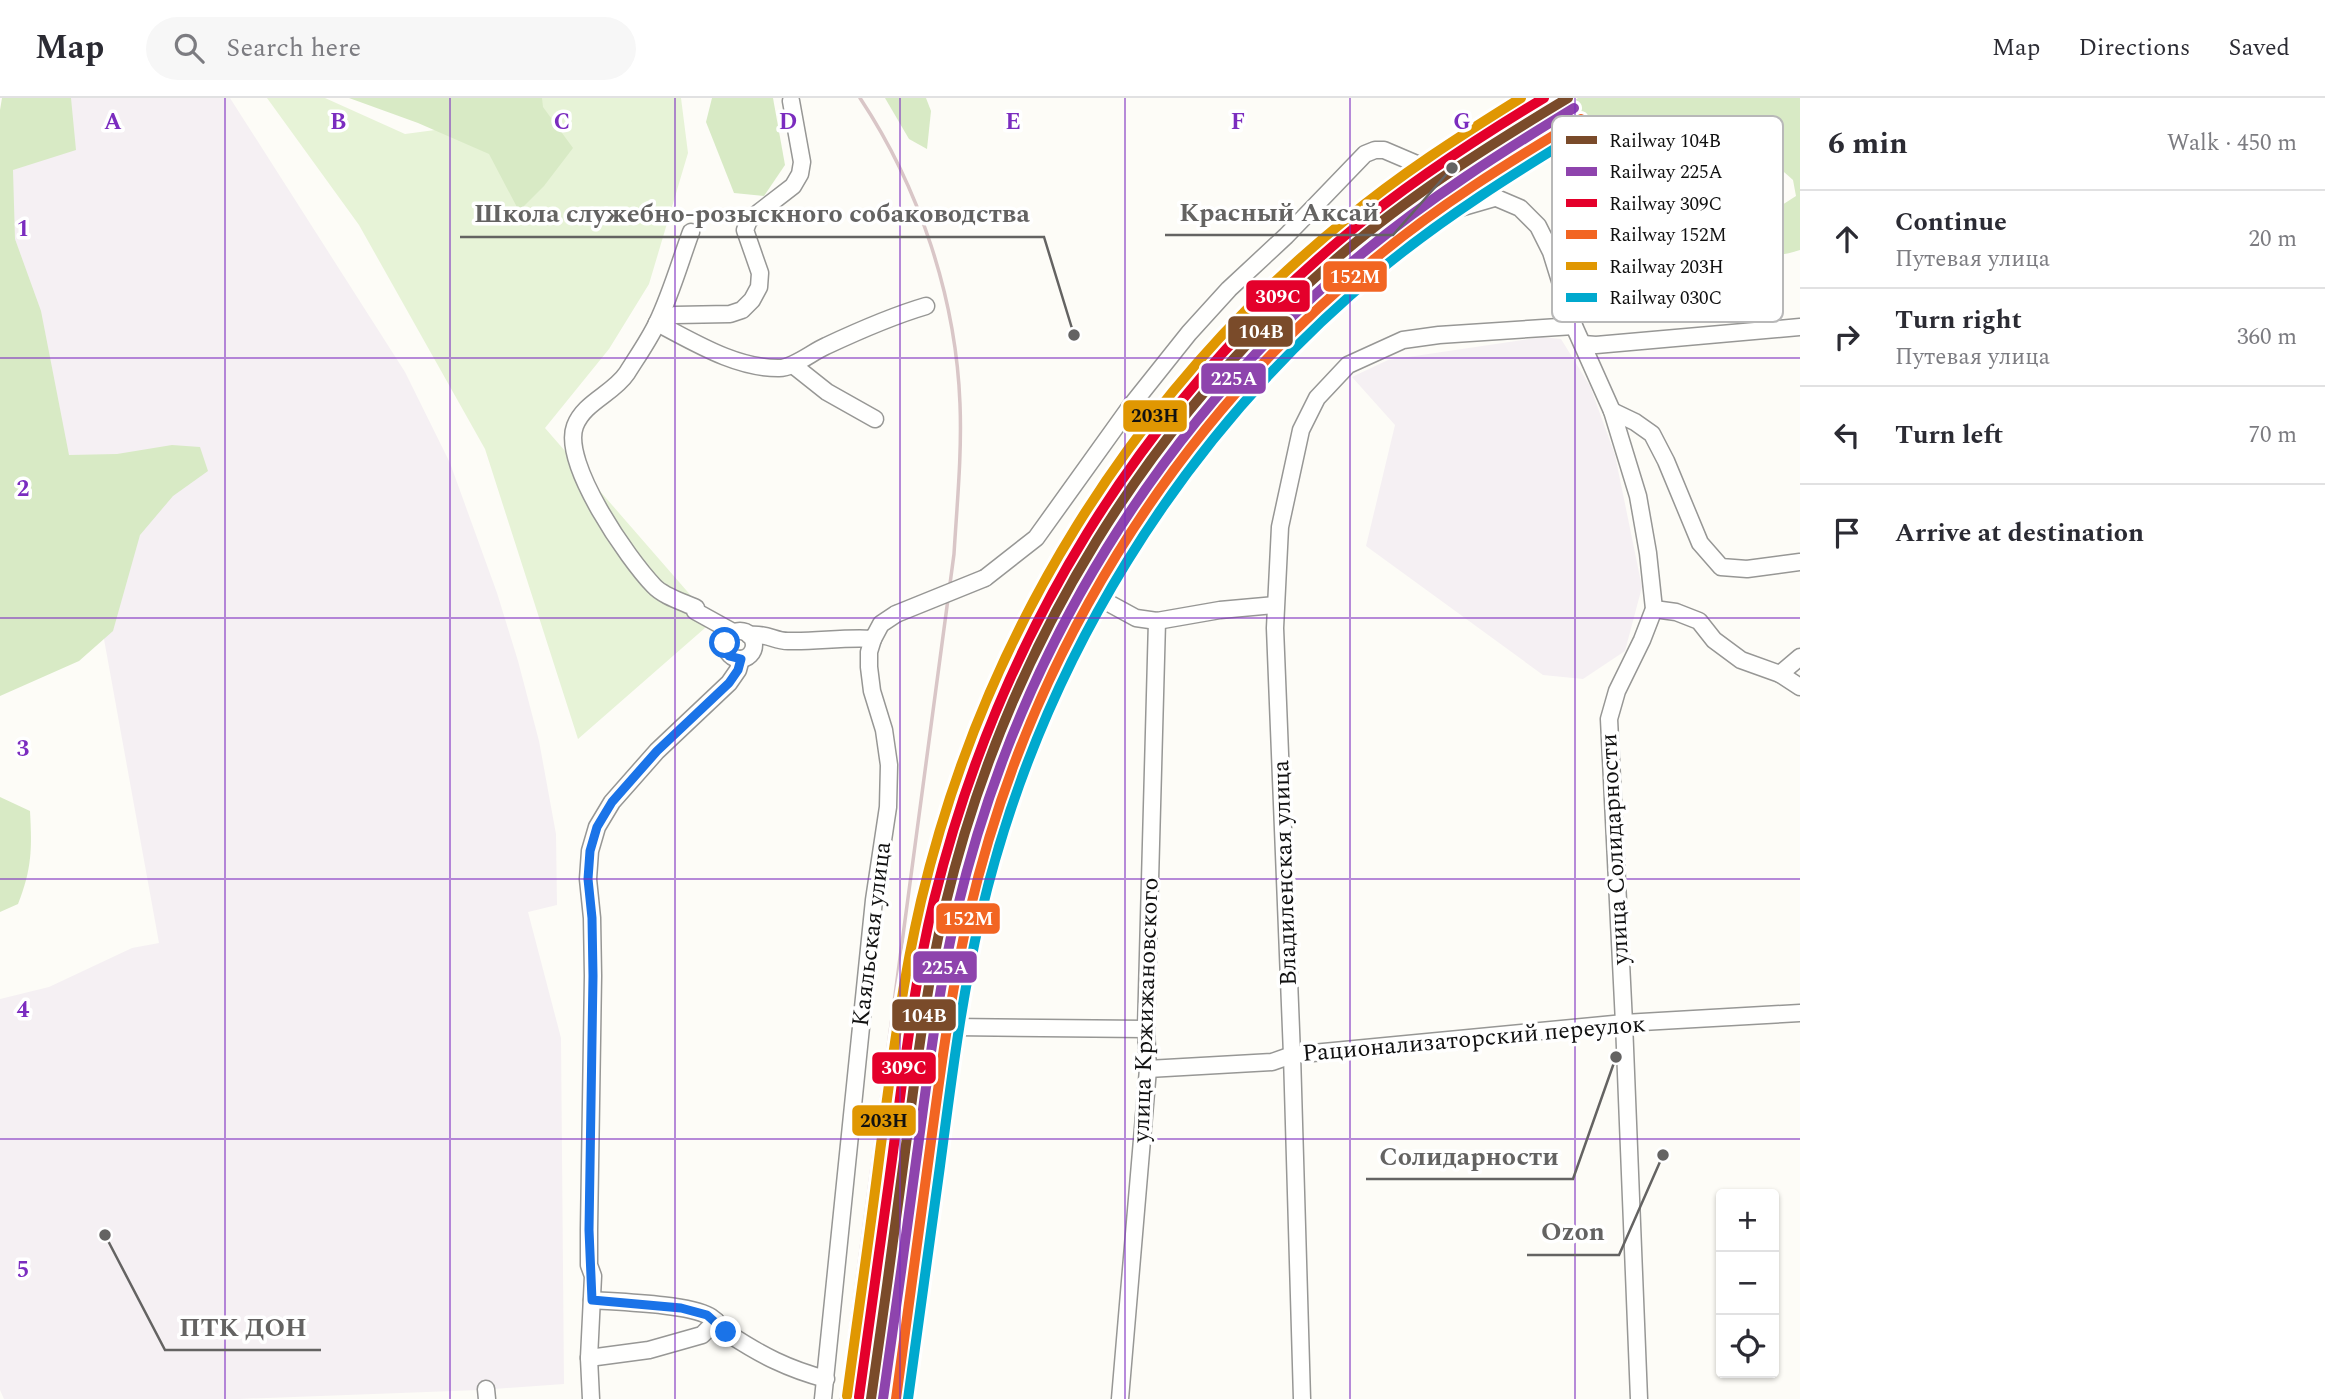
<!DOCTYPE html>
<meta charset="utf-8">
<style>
:root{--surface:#fff;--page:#f7f7f7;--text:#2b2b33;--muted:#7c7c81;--line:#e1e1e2}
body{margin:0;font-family:Spectral,serif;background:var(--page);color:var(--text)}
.controls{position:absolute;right:21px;bottom:21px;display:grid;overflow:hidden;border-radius:7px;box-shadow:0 2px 5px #0004}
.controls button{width:63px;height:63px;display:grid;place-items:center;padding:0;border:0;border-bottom:2px solid var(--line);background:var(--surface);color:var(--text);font:35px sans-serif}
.stop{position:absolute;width:21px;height:21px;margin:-16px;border:5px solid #1a73e8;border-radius:50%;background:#fff}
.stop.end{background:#1a73e8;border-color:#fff;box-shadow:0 2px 7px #0008}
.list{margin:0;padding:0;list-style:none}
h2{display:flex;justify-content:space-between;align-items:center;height:91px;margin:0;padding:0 28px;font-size:30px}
h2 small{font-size:23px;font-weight:400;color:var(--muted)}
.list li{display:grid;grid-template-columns:46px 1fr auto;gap:21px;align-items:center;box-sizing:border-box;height:98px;padding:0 28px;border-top:2px solid var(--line)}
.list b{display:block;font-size:26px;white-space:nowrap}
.list p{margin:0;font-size:23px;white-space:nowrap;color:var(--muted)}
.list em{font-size:23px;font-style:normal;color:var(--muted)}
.icon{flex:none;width:38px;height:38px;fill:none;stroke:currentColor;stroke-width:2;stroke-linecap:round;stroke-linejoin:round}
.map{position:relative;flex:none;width:1800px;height:1301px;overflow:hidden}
header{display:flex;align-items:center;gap:42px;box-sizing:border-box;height:98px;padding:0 35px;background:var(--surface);border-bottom:2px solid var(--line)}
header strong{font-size:33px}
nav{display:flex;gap:38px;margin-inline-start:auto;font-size:24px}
.search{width:490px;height:63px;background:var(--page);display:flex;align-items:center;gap:18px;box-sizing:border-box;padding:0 24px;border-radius:38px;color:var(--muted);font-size:26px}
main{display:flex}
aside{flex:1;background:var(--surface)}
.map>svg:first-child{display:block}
.industrial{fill:#f5f0f3}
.green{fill:#e7f3d7}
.forest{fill:#d8eac5}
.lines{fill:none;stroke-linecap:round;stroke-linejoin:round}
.minor-casing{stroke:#979795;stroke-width:19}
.minor{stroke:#fffffe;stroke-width:16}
.rail{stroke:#d9c6c7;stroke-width:3.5}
.minor-bridge-casing{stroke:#979795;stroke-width:19;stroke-linecap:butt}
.minor-bridge{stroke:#fffffe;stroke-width:16}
.rail-1-casing{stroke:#fff;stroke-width:16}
.rail-2-casing{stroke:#fff;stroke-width:16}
.rail-3-casing{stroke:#fff;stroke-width:16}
.rail-4-casing{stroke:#fff;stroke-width:16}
.rail-5-casing{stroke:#fff;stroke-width:16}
.rail-6-casing{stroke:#fff;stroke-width:16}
.rail-1{stroke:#7a4b2a;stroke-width:10}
.rail-2{stroke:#8e44ad;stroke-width:10}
.rail-3{stroke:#e4002b;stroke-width:10}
.rail-4{stroke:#f26522;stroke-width:10}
.rail-5{stroke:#e09702;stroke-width:10}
.rail-6{stroke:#00a9ce;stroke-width:10}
.route{stroke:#1a73e8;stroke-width:9}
.grid{fill:none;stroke:#7b2cbf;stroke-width:2;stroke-opacity:0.55}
.labels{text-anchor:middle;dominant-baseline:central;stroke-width:7;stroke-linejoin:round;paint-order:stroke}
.street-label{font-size:24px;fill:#111;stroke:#fff}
.key{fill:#fff;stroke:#b8b8b8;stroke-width:2}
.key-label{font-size:19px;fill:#111}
.grid-label{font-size:23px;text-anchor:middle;font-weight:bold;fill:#7b2cbf;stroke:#fff;stroke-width:7;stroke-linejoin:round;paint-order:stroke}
.leader{fill:none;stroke:#646362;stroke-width:2.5}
.callout-dot{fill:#646362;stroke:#fff;stroke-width:2.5}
.callout-label{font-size:26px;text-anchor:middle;font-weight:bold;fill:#646362;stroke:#fff;stroke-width:7;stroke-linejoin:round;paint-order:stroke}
.line-badge{stroke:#fff;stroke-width:2.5}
.badge-label{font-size:19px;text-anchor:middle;font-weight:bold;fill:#fff}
.pale-badge-label{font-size:19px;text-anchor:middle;font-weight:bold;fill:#111}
</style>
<header>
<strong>Map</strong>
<div class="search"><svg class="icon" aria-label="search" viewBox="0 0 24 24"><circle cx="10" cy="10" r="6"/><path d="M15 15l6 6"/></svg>Search here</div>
<nav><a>Map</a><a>Directions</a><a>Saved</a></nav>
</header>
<main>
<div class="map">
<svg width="1800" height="1301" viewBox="0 0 1800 1301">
<rect width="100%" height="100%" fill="#fdfcf7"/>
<g class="industrial">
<path d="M36,0h194l175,274 45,91 47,130 21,68 21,80 17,93 1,71 -29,7 33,126 3,346 -84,6 -241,9h-235l-4,-9v-391l49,-12 83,-39 27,-5 -84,-464 -16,-1 -59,-320z"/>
<path d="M1542,239l19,2 29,47 25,69 27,132 -17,64 -42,28 -40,-4 -177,-129 29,-121 -43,-48 36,-17z"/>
</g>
<path class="green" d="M267,0h58l80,36 45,-6 18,-30h213l7,55 -39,131 -40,65 -64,79 168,193 -135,118 -93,-290 -126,-224z"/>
<g class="forest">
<path d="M2,0h69l5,52 -63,20 2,69 26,72 28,144 48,-1 55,-9 28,2 8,24 -35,25 -33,39 -27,96 -34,30 -79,35v-586z"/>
<path d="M349,0h193l1,9 30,41 -29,38 -25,25 -30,-57 -71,-31z"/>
<path d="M712,0h61l12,67 -21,31 -30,-3 -28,-71z"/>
<path d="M885,0h41l5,13 -4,38 -18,-10z"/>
<path d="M1578,0h222v152c-22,7 -38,8 -59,0l-2,-34 13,-17 30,6 14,-9 -3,-16c-18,-15 -40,-38 -61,-48 -35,-16 -77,-9 -114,-5l-9,14 -30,5 -53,18 -10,-24z"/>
<path d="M0,699l30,14c2,38 2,57 -12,93l-18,8z"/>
</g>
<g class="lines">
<g class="minor-casing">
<g id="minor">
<path d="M691,134c-11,30 -20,62 -34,91 -8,17 -20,34 -30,50 -14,21 -43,29 -52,53 -14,37 53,133 79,160 9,10 29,16 42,22l-1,3 38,21"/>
<path d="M657,225l18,-8 55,-1 12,-4 10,-10 7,-13 1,-14 -15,-43 4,-10 44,-34 7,-12 2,-12 -11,-61"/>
<path d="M657,225c37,19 78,45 121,45 14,1 34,-16 48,-22 32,-15 66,-30 100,-40"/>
<path d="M1583,246l13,1 204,-18"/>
<path d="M793,267l34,27 48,27"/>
<path d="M1612,313l23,11 17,12 14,27 34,82 21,24 26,2 53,-7"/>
<path d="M985,480l51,-40 94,-131 59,-74 40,-44 57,-53 79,-82 10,-4h9l136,58 18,18 13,26 23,74 38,85 11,36 15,49 10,57 6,56 -12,31 -25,51 -8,28 15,304 15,376"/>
<path d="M1275,507l-55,5 -63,11 -21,-3 -44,-24 -3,-9 26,-43 92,-118 59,-68 50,-51 70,-67 17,-12 15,-6 76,-22"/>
<path d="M1654,511l22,3 23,9 15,19 27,20 39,14 20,13"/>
<circle cx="740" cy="547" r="14"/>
<path d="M749,537c19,-2 25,6 39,6 28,1 56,-4 85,-2l8,-15 15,-10"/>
<path d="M1780,576l20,-17"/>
<path d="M953,929l193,2"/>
<path d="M1148,971l124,-7 20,-7 332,-32 176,-10"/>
<path d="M592,1202c27,2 96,4 117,16 8,4 12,13 20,18 32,21 59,35 97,45"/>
<path d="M589,1260l60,-8 53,-15 14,-14"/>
<path d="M486,1291l1,10"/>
<path d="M591,1301l-2,-41 4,-82 -4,-11v-35l4,-254 -1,-58 -4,-39 2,-28 7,-24 15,-25 45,-51 72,-68 9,-13 3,-11"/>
<path d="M823,1301l51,-499 14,-93 1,-42 -5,-35 -12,-39 -3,-24v-15l4,-13"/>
<path d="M880,1301l11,-99 19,-71 4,-56 19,-91 5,-35 6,-12 9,-8 -9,-22 1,-16 30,-125 43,-114"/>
<path d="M1120,1301l28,-330 -2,-40 11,-408"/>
<path d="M1302,1301l-10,-344 -17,-427 5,-101 21,-97 16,-32 31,-33 55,-25 36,-5 135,-9"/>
</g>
</g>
<use href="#minor" class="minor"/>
<path class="rail" d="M841,1301l113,-845c3,-50 8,-100 6,-150 -4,-107 -41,-217 -100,-306"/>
<g class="minor-bridge-casing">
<path id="minor-bridge" d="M896,516l89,-36"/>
</g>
<use href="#minor-bridge" class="minor-bridge"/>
<g class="rail-1-casing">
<path id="rail-1" d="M871,1301c12,-82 23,-165 34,-247 11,-82 21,-165 40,-246 62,-259 205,-493 411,-664 65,-54 139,-100 212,-144"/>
</g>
<g class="rail-2-casing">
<path id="rail-2" d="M883,1301c12,-82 23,-163 34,-245 11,-81 21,-164 40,-244 61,-257 203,-489 407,-658 65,-54 138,-100 210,-144"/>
</g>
<g class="rail-3-casing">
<path id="rail-3" d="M859,1299c11,-81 23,-163 34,-245 11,-84 21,-170 41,-252 65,-262 205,-493 413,-666 61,-51 129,-95 197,-136"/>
</g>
<g class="rail-4-casing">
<path id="rail-4" d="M896,1301c11,-81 22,-162 33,-243 11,-81 21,-162 40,-242 59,-255 201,-486 403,-653 64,-54 137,-99 209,-142"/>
</g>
<g class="rail-5-casing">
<path id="rail-5" d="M847,1298c11,-82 23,-163 33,-244 11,-84 22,-169 41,-251 63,-266 211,-507 423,-680 55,-46 116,-85 177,-123"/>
</g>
<g class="rail-6-casing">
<path id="rail-6" d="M908,1301c11,-78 22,-156 32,-233 11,-83 21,-166 40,-248 59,-253 200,-482 400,-648 64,-53 136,-98 207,-141"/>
</g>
<use href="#rail-1" class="rail-1"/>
<use href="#rail-2" class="rail-2"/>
<use href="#rail-3" class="rail-3"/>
<use href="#rail-4" class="rail-4"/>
<use href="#rail-5" class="rail-5"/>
<use href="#rail-6" class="rail-6"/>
</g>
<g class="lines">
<path class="route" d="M725,545l1,7 3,6 12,3 -3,11 -9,13 -72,68 -45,51 -15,25 -7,24 -2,28 4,39 1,58 -4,254 3,70 89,8 26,7 19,17"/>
</g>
<path class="grid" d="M225,0v1301M450,0v1301M675,0v1301M900,0v1301M1125,0v1301M1350,0v1301M1575,0v1301M0,260h1800M0,520h1800M0,781h1800M0,1041h1800"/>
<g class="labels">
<g class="street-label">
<text transform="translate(1615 751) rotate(-93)">улица Солидарности</text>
<text transform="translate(1285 775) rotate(-92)">Владиленская улица</text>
<text transform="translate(872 836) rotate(-83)">Каяльская улица</text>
<text transform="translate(1146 912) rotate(-88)">улица Кржижановского</text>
<text transform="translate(1474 941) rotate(-5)">Рационализаторский переулок</text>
</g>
</g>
<rect x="1552" y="18" width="231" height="206" rx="10" class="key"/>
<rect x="1566" y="38" width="31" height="8" fill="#7a4b2a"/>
<rect x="1566" y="69" width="31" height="9" fill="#8e44ad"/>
<rect x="1566" y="101" width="31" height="8" fill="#e4002b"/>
<rect x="1566" y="132" width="31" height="9" fill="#f26522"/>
<rect x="1566" y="164" width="31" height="8" fill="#e09702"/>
<rect x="1566" y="195" width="31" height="9" fill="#00a9ce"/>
<g class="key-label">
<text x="1609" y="49">Railway 104В</text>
<text x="1609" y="80">Railway 225А</text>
<text x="1609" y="112">Railway 309С</text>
<text x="1609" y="143">Railway 152М</text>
<text x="1609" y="175">Railway 203Н</text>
<text x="1609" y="206">Railway 030C</text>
</g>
<g class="grid-label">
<text x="113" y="31">A</text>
<text x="338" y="31">B</text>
<text x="562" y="31">C</text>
<text x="788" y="31">D</text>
<text x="1013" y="31">E</text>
<text x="1238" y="31">F</text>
<text x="1462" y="31">G</text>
<text x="23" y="138">1</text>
<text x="23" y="398">2</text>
<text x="23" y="658">3</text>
<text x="23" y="919">4</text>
<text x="23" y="1179">5</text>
</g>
<path class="leader" d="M1452 70L1393 137H1165M1074 237L1044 139H460M1616 959L1573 1081H1366M1663 1057L1619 1157H1527M105 1137L165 1252H321"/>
<g class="callout-dot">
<circle cx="1452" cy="70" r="7"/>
<circle cx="1074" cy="237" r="7"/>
<circle cx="1616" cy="959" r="7"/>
<circle cx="1663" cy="1057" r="7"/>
<circle cx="105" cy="1137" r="7"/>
</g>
<g class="callout-label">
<text x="1279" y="123">Красный Аксай</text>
<text x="752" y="124">Школа служебно-розыскного собаководства</text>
<text x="1469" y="1067">Солидарности</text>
<text x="1573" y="1142">Ozon</text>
<text x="243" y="1238">ПТК ДОН</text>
</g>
<g class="line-badge">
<rect x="1322" y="162" width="66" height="33" rx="7" fill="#f26522"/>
<rect x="1245" y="181" width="66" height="34" rx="7" fill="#e4002b"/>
<rect x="1227" y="217" width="67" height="33" rx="7" fill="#7a4b2a"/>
<rect x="1200" y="264" width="67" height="33" rx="7" fill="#8e44ad"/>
<rect x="1122" y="301" width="66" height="34" rx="7" fill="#e09702"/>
<rect x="935" y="804" width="66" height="33" rx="7" fill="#f26522"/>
<rect x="912" y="852" width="66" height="34" rx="7" fill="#8e44ad"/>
<rect x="891" y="900" width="66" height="34" rx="7" fill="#7a4b2a"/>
<rect x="871" y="953" width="66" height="34" rx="7" fill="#e4002b"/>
<rect x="851" y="1006" width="66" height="33" rx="7" fill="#e09702"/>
</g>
<g class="badge-label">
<text x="1355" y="185">152М</text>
<text x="1278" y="205">309С</text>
<text x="1261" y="240">104В</text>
<text x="1234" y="287">225А</text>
<text x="968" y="827">152М</text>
<text x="945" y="876">225А</text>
<text x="924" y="924">104В</text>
<text x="904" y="976">309С</text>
</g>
<g class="pale-badge-label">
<text x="1155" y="324">203Н</text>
<text x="884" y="1029">203Н</text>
</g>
</svg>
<div class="controls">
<button>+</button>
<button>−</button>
<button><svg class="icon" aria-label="locate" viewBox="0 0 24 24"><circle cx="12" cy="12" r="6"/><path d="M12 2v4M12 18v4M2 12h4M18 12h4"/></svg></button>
</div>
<div class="stop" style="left:725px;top:545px"></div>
<div class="stop end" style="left:726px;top:1234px"></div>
</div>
<aside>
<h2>6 min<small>Walk · 450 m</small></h2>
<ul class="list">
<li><svg class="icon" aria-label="ahead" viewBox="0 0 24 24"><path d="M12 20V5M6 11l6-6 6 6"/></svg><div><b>Continue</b><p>Путевая улица</p></div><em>20 m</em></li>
<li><svg class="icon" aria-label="right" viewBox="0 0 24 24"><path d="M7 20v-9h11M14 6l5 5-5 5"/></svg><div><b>Turn right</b><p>Путевая улица</p></div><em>360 m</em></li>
<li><svg class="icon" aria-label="left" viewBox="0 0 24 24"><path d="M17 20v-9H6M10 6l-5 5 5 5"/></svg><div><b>Turn left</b></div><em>70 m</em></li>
<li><svg class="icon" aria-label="arrive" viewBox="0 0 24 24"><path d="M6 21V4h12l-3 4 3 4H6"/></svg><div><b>Arrive at destination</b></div></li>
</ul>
</aside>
</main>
